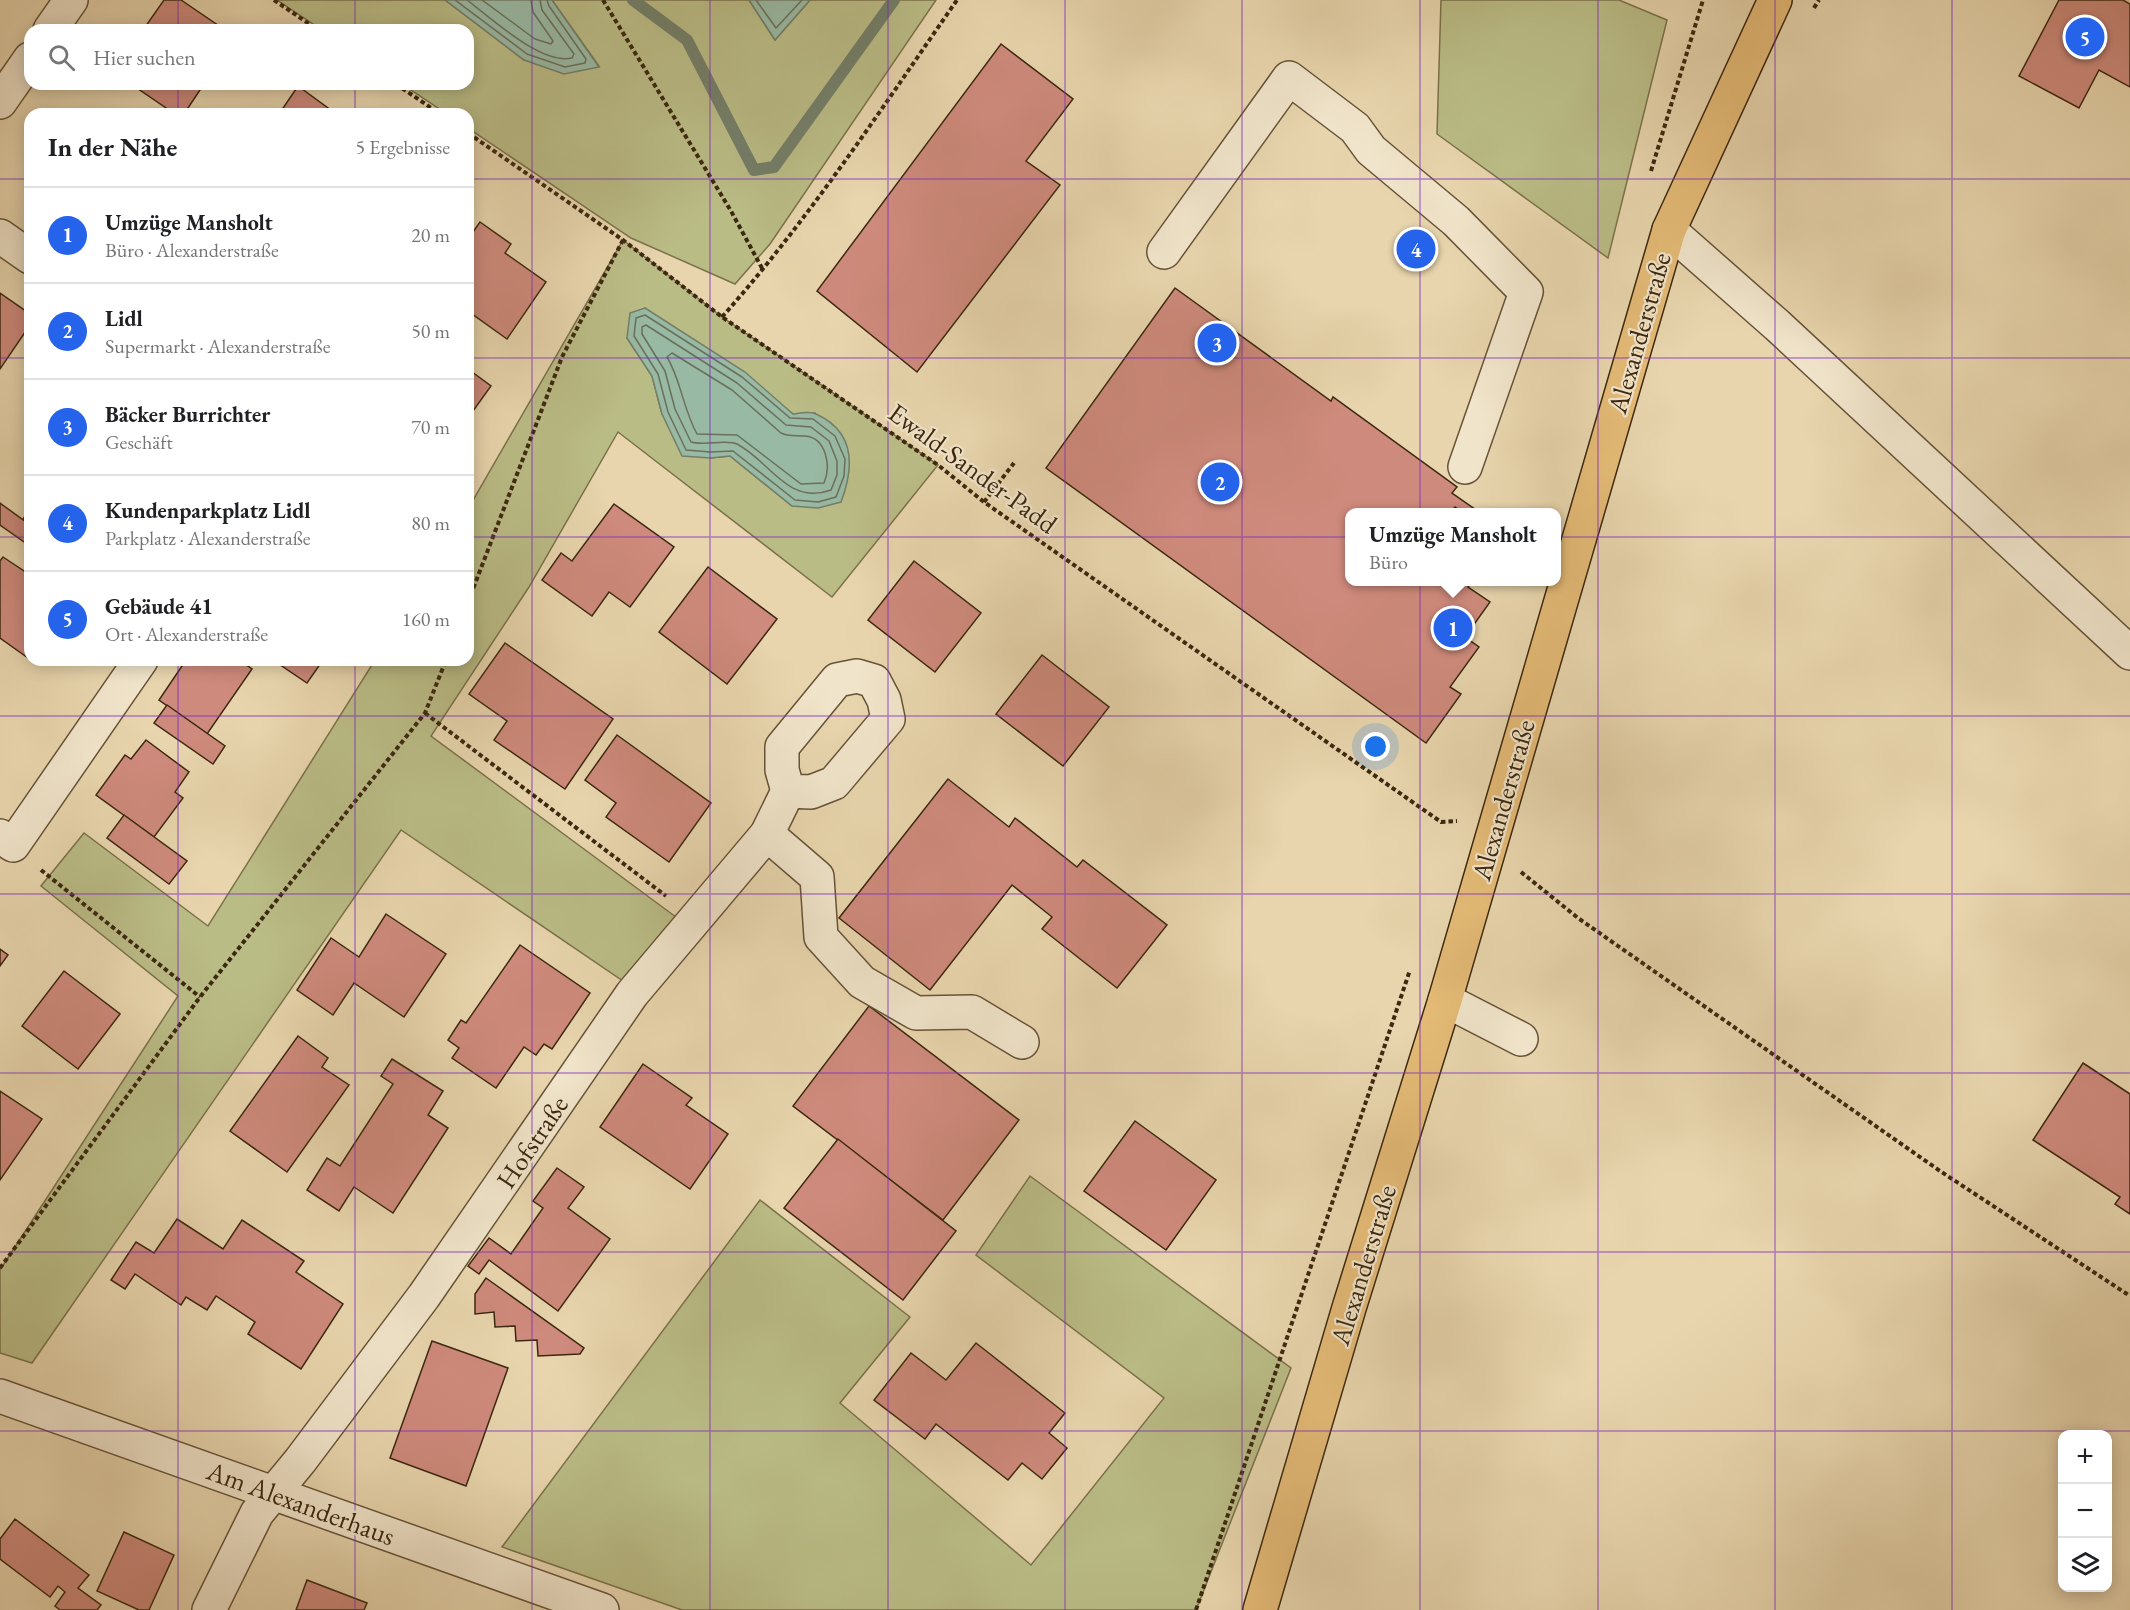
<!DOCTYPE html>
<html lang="de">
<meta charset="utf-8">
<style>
:root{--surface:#fff;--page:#f2f2f2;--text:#202124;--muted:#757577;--line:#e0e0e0;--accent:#2563eb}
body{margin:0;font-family:"EB Garamond",serif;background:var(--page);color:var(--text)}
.controls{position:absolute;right:18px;bottom:18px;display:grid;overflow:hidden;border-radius:12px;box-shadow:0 3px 15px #0003}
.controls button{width:54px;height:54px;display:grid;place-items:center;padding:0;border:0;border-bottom:2px solid var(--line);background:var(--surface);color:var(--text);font:30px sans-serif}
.you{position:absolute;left:1376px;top:747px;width:21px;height:21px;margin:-15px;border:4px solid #fff;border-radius:50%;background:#1a73e8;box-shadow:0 0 0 9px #1a73e833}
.badge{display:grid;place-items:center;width:39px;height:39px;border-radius:50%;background:var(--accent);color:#fff;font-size:20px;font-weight:700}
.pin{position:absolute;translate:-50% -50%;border:3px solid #fff;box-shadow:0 2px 6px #0006}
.popup{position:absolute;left:1345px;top:508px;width:216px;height:78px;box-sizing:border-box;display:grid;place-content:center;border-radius:12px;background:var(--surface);filter:drop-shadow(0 2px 4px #0005);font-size:20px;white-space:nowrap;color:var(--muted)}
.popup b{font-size:22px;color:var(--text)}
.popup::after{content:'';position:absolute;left:50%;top:100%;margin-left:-12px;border:12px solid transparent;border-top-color:var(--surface)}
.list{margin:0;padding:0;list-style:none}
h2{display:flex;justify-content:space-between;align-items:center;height:78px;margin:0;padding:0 24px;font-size:26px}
h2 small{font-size:20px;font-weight:400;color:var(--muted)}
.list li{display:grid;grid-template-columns:39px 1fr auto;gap:18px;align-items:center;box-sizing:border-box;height:96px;padding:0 24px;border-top:2px solid var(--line)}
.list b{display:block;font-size:22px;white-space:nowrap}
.list p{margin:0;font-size:20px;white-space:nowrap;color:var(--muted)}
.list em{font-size:20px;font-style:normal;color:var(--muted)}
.icon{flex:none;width:33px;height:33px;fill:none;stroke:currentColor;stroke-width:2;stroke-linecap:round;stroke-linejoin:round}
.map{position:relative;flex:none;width:2130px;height:1610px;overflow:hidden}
.search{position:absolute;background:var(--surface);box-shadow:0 3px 15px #0003;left:24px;top:24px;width:450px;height:66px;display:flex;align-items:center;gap:15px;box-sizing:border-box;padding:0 21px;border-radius:18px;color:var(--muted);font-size:22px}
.panel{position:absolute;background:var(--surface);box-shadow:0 3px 15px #0003;left:24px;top:108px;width:450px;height:558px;border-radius:18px}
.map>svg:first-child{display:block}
.green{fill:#babc86;stroke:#7b724b;stroke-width:1.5;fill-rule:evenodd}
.water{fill:#98b9a4;stroke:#737f69;stroke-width:1.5}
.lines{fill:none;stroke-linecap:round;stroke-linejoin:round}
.shore{stroke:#6a705a;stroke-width:1.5}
.stream{stroke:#737f69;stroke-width:12}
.building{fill:#ce8a7c;stroke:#3c2810;stroke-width:1.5}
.minor-casing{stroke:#675337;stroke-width:36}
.major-casing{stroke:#3c2810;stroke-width:36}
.path{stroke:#3c2810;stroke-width:4;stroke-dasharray:4.5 3;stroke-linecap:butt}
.minor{stroke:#f0e4ca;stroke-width:33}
.major{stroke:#e4ba76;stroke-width:33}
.grid{fill:none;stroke:#7b2cbf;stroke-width:1.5;stroke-opacity:0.55}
.labels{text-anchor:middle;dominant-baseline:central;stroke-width:4.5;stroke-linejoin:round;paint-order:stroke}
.street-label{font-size:27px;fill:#3c2810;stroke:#f0e4ca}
</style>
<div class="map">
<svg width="2130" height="1610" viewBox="0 0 2130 1610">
<rect width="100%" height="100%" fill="#e8d5ad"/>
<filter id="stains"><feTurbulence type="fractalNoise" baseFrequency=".00333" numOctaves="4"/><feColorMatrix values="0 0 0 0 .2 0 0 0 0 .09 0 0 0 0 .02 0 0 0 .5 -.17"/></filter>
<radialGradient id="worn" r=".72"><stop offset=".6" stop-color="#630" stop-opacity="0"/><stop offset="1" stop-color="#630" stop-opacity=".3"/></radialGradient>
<g class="green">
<path d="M277,0h168l79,60 75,6 -47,-66h197l26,40 35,-40h126l-166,244 -35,40 -104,-46 -163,-110v-14h-21l-45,-30h66v-54h-146z"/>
<path d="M1441,0h178l48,20 -59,238 -171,-124z"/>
<path d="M623,240l99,77 216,148 -106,132 -214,-165 -89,155 -98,149 249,184 -57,61 -222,-151 -369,533 -32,-10v-83l178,-274 -137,-110 43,-53 124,93 167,-266h93v-151zM645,308l148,106 22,-1 -23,93 -62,-50 -20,2 -48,-44 -10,-38 -25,-38z"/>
<path d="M1030,1176l261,192 -95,242h-514l-180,-63 258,-347 150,117 -70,86 191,162 133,-167 -188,-143z"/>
</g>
<g class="water">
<path d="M445,0h107l47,67 -35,7 -40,-14z"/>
<path d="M749,0h61l-35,40z"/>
<path d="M645,308l100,64 48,42c7,-1 17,-3 23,0 40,18 38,54 25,88l-23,6 -26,-2 -62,-50 -20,2 -28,-2 -20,-42 -10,-38 -25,-38 3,-25z"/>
</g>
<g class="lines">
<g class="shore">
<path d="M455,0l72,54 38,13 20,-4 1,-4 -37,-53 -2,-6"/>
<path d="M467,0c24,18 74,65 105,58l2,-4 -32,-44 -2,-10"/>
<path d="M482,0l53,39 16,5 2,-3 -20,-29 -2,-12"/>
<path d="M756,0l20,28 26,-28"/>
<path d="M645,315l97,62 48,41 23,1 22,17 10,23 -1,17 -8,21 -18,5 -23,-2 -62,-49 -23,1 -24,-2 -18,-38 -10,-38 -24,-38 2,-18z"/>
<path d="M646,325l91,58 49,42 25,2 18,14 8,20v14l-6,15c-43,16 -61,-29 -94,-46 -10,-5 -33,2 -46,-2l-16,-33 -10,-38 -23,-37v-7z"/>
<path d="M672,353l60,37 49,43c8,4 15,2 24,3 22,2 26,31 19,47l-23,1 -64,-49 -40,-1c-14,-25 -16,-54 -30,-77z"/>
</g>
<path class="stream" d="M633,0l54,40 67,130 20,-3 120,-167"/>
</g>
<g class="building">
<path d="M164,0h17l44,30h-82z"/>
<path d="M2059,0h64l7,4v83l-31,-17 -20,38 -60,-32z"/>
<path d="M1001,44l72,55 -47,62 34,24 -143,187 -100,-81z"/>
<path d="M131,84h73l-20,30h-9z"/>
<path d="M298,86l30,22 -4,6h-45z"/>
<path d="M480,222l31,22 -6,9 41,29 -39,57 -39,-28v-72z"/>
<path d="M1175,288l156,113 2,-4 124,90 -5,6 27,19h-17l-7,-5 -4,5h-101v70h122l-4,5 22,15 -25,35 14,10 -29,40 11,7 -35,49 -380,-275z"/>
<path d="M0,293l30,21v11l-30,44z"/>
<path d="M468,369l23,17 -23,32z"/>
<path d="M0,503l30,22v21l-30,-21z"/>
<path d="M614,504l60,43 -44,60 -21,-15 -17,24 -50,-36 19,-27 11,8z"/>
<path d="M30,509v16l-7,-6z"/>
<path d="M3,557l27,18v79l-2,4 -28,-20v-77z"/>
<path d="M914,561l67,52 -46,59 -67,-52z"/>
<path d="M708,567l69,52 -50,65 -68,-52z"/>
<path d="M505,643l108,76 -48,70 -71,-49 13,-19 -38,-27z"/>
<path d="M1042,655l67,52 -46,59 -67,-52z"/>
<path d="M186,660h53l13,9 -45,65 -48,-34z"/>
<path d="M273,660h50l-16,23z"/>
<path d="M167,705l58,41 -12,18 -59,-41z"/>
<path d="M617,735l94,68 -42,59 -63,-45 10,-14 -31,-23z"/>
<path d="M146,740l43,32 -14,20 8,6 -29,39 -58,-42 29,-40 6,4z"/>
<path d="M948,779l61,48 6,-9 62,49 6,-7 84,65 -50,63 -75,-59 10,-12 -40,-32 -82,105 -91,-72z"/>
<path d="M124,815l63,46 -18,23 -62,-46z"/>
<path d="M386,914l60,40 -42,63 -50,-34 -21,32 -36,-25 34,-52 28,19z"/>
<path d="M520,945l70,48 -38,56 -8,-5 -8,11 -12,-8 -28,41 -44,-30 7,-10 -11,-8 13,-20 5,3z"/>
<path d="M0,949l8,6 -8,11z"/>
<path d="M64,971l56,43 -42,55 -56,-43z"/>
<path d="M869,1006l150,114 -76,100 -150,-114z"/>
<path d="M298,1036l30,22 -6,9 27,18 -62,87 -57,-41z"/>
<path d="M392,1059l51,32 -15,24 20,13 -55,85 -39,-26 -15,24 -32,-21 20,-32 13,8 53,-82 -12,-8z"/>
<path d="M2083,1063l47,31v120l-15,-10 5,-7 -87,-57z"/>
<path d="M643,1064l49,34 -6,7 42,29 -38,55 -90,-62z"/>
<path d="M0,1091l42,28 -42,61z"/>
<path d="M1135,1121l81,59 -50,70 -82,-59z"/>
<path d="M838,1139l118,92 -53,69 -119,-92z"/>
<path d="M557,1168l27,19 -16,21 42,31 -52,72 -69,-51 -10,14 -11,-8 21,-28 22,16 32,-46 -10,-7z"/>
<path d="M177,1219l46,30 19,-29 62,41 -8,11 47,32 -42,65 -53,-35 7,-12 -39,-26 -9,14 -21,-13 -5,8 -46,-31 -10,15 -14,-9 25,-38 18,11z"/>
<path d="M486,1278l98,70 -4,6 -42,2 -1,-16 -21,1 -1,-15 -20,1 -1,-15 -19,2v-20z"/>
<path d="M432,1341l76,27 -42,118 -76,-28z"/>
<path d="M976,1343l89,70 -16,20 18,15 -25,31 -20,-16 -14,17 -72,-56 -11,15 -51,-39 37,-47 35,27z"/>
<path d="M15,1519l74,56 -11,13 23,17 -4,5h-37l-5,-4 10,-14 -7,-6 -8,11 -50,-38v-20z"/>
<path d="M124,1532l50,23 -25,55h-10l-42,-19z"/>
<path d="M307,1580l60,23 -3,7h-68z"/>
</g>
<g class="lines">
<g class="minor-casing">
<g id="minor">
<path d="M50,30l21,-30"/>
<path d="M0,102l30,-43"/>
<path d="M1669,230l108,95 353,328"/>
<path d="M0,236l30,21"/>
<path d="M1164,252l125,-174 66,50 16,22 85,71 70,71 -61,175"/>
<path d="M767,834l50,43 4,60 41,45 54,31 56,-1 50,30"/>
<path d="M0,836l13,9 128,-185"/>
<path d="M1445,1000l76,39"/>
<path d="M0,1396l602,214"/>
<path d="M209,1610l48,-97 43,-52 124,-165 208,-302 135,-160 21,-43 -6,-21v-23l55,-67 20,-4 17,5 10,19 4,19 -54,64 -23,9 -23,-1"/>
</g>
</g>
<g class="major-casing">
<path id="major" d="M1260,1610l89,-302 96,-308 224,-770 106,-230"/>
</g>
<g class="path">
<path d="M274,0l44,30"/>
<path d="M603,0l128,211 32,59"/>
<path d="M1814,8l5,-8"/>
<path d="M396,84l44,30"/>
<path d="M468,133l155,107 99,77 216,148 46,37 457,320 16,-1"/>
<path d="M1651,171l52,-171"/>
<path d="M722,317c88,-99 160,-209 235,-317"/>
<path d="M984,502l30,-39"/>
<path d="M468,602l94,-245 61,-117"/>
<path d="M425,713l241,183"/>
<path d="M41,870l159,127"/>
<path d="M1521,872l57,46 362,253 190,125"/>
<path d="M0,1268l200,-271 225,-284 21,-53"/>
<path d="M1196,1610l214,-640"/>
</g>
<use href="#minor" class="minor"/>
<use href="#major" class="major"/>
</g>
<path class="grid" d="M178,0v30M355,0v30M532,0v1610M710,0v1610M888,0v1610M1065,0v1610M1242,0v1610M1420,0v1610M1598,0v1610M1775,0v1610M1952,0v1610M178,84v30M355,84v30M0,179h30M468,179h1662M0,358h30M468,358h1662M0,537h30M468,537h1662M178,660v950M355,660v950M0,716h2130M0,894h2130M0,1073h2130M0,1252h2130M0,1431h2130"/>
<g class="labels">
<g class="street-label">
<text transform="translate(1639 333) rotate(-74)">Alexanderstraße</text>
<text transform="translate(973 468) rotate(36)">Ewald-Sander-Padd</text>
<text transform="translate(1503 800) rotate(-74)">Alexanderstraße</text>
<text transform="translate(532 1142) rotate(-56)">Hofstraße</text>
<text transform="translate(1363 1265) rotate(-73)">Alexanderstraße</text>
<text transform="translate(301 1503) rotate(20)">Am Alexanderhaus</text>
</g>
</g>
<rect width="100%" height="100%" filter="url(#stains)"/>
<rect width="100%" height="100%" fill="url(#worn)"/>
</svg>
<div class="controls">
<button>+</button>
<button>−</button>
<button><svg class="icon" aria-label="layers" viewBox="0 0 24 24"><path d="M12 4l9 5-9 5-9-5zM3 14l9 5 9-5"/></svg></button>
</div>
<div class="you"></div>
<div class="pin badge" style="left:1453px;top:628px">1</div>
<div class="popup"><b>Umzüge Mansholt</b>Büro</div>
<div class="pin badge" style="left:1220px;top:482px">2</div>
<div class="pin badge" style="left:1217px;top:343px">3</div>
<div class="pin badge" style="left:1416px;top:249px">4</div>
<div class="pin badge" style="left:2085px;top:37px">5</div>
<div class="search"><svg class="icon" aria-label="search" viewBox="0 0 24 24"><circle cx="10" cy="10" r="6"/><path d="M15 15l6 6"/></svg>Hier suchen</div>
<section class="panel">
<h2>In der Nähe<small>5 Ergebnisse</small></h2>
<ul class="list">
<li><span class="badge">1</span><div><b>Umzüge Mansholt</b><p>Büro · Alexanderstraße</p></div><em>20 m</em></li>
<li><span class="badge">2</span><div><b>Lidl</b><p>Supermarkt · Alexanderstraße</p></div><em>50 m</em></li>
<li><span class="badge">3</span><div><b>Bäcker Burrichter</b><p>Geschäft</p></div><em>70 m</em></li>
<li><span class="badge">4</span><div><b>Kundenparkplatz Lidl</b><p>Parkplatz · Alexanderstraße</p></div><em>80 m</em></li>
<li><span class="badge">5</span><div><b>Gebäude 41</b><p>Ort · Alexanderstraße</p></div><em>160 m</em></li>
</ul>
</section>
</div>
